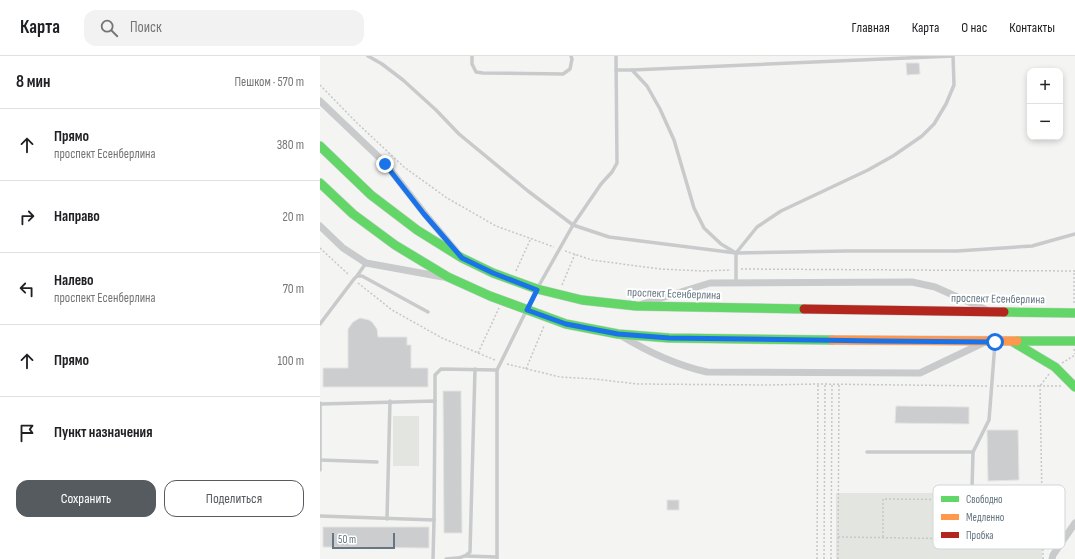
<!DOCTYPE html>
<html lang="ru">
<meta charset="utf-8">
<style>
:root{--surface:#fff;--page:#f2f2f2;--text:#202124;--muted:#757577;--line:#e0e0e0;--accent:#565b60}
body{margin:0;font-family:"Sofia Sans Condensed",sans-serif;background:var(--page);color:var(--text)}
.controls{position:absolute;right:12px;top:12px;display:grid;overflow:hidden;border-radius:8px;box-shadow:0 2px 6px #0003}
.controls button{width:36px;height:36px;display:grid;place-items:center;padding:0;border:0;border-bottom:1px solid var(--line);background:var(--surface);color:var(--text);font:20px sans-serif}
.scale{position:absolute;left:12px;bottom:10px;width:63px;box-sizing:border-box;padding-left:4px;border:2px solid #667682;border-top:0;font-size:11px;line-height:14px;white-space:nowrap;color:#667682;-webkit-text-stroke:3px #fff;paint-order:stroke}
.stop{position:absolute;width:12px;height:12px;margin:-9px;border:3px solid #1a73e8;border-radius:50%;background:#fff}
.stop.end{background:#1a73e8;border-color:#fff;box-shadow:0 1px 4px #0008}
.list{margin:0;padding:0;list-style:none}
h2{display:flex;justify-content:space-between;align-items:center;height:52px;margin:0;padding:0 16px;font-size:17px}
h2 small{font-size:13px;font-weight:400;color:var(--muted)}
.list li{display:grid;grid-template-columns:26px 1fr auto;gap:12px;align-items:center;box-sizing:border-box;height:72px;padding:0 16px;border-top:1px solid var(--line)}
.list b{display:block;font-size:15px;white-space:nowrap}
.list p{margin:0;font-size:13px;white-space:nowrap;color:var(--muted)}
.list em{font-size:13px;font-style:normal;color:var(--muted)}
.actions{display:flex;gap:8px;padding:12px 16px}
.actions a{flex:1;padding:9px 0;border:1px solid var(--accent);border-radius:12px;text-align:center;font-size:14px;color:var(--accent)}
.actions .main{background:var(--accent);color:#fff}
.icon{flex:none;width:22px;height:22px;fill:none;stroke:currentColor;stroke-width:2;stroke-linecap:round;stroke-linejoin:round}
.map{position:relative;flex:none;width:755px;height:503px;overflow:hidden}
header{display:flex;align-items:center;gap:24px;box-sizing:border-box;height:56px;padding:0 20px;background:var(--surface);border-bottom:1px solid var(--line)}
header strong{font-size:19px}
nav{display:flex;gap:22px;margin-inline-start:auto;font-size:14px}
.search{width:280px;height:36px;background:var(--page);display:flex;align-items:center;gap:10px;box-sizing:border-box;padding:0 14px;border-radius:12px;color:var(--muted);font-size:15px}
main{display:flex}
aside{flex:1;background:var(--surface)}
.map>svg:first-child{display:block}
.green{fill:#e3e6e0}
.building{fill:#cbcdce;stroke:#e4e4e3}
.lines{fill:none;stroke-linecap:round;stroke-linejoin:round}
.fast-casing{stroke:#d1d2d3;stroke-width:10}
.slow-casing{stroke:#d1d2d3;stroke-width:10}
.jam-casing{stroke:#d1d2d3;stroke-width:10}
.path{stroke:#c6c7c8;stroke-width:1.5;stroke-dasharray:2 2;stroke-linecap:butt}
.lane{stroke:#c9cacb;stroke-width:3.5}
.street{stroke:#c9cacb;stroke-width:7}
.fast{stroke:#63d668;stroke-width:9}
.slow{stroke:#ff974d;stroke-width:9}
.jam{stroke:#b3261e;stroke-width:9}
.route{stroke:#1a73e8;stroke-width:5}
.labels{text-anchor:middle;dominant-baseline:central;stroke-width:4;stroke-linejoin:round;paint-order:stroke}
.street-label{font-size:12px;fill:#667682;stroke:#fff}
.key{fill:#fff;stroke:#d1d6da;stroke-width:1}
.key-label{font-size:11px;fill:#667682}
</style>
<header>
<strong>Карта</strong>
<div class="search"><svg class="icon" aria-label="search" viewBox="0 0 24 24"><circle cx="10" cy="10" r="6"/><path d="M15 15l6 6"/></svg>Поиск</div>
<nav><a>Главная</a><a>Карта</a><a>О нас</a><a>Контакты</a></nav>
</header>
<main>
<aside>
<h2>8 мин<small>Пешком · 570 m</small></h2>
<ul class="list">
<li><svg class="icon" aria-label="ahead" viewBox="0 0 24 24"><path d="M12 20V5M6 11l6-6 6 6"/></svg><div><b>Прямо</b><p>проспект Есенберлина</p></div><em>380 m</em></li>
<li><svg class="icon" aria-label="right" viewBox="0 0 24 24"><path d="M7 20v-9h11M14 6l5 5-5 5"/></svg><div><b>Направо</b></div><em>20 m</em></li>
<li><svg class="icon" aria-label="left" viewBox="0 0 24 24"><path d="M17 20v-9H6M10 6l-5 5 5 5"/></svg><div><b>Налево</b><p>проспект Есенберлина</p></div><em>70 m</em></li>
<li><svg class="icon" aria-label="ahead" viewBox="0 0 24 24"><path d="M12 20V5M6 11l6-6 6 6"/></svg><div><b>Прямо</b></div><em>100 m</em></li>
<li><svg class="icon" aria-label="arrive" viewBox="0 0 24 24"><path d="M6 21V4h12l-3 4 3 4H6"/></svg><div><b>Пункт назначения</b></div></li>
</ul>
<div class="actions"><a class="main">Сохранить</a><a>Поделиться</a></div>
</aside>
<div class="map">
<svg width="755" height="503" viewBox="0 0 755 503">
<rect width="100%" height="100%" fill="#f4f4f3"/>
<g class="green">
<rect x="73" y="360" width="26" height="50"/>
<rect x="516" y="437" width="206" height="66"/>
</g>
<g class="building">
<path d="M586,7h13l1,11 -13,1z"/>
<path d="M40,262l9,2 3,2 5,7 1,8h29v8h4v23h17v19h-105v-19h25v-39l5,-7z"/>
<path d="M123,335h18l1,142h-18z"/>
<path d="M576,350l73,1v17l-74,-1z"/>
<path d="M667,374h31l1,50 -31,1z"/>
<rect x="347" y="444" width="12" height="10"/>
<path d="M3,471h106v21l-106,-1z"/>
</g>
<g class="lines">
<g class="fast-casing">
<g id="fast">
<path d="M0,90l51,49 46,35 45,28 31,15 44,16 45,11 54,6 168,3"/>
<path d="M0,127l33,31 42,31 53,32 42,19 76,28 52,10 51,4 163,2"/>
<path d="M684,256l71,1"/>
<path d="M697,285h58"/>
<path d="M693,286l42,25 20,20"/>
</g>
</g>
<g class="slow-casing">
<path id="slow" d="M512,284l185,1"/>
</g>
<g class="jam-casing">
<path id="jam" d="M484,253l200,3"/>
</g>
<g class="path">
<path d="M0,29l37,38 47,44 43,31 49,28 58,21"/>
<path d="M0,192l29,27"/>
<path d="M245,195l27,9 68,9 43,2 28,-1"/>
<path d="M421,213l334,2"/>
<path d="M196,215l15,-33"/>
<path d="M38,227l34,27 50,28 53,22"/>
<path d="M242,229l13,-31"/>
<path d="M754,247v-32"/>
<path d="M754,293l1,5"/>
<path d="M158,297l21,-45"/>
<path d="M742,307l13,-8"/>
<path d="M187,308l53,13 35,2 42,5 130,1 51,-1 169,2"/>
<path d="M206,313l18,-43"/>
<path d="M677,330h43l9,-12"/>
<path d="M631,443v38"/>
<path d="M680,444h40"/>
<path d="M518,481l204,3"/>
<path d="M563,481v-38l117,1 1,39"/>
<path d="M497,503l1,-175"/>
<path d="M504,503l1,-174"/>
<path d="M511,503l1,-174"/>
<path d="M518,503l1,-174"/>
<path d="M723,503l-3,-173h21"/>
</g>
<g class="lane">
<path d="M48,0l14,8 21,16 33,30 23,24 69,57 45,34 36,12 127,16 110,-2h111l75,-5 43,-12"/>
<path d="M152,0v8l4,8 7,1 80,1 7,-5 2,-10 -1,-3"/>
<path d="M296,14h16l15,16 13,23 14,31 20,68 10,20 17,16 15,9v30"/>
<path d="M312,14l321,-14"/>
<path d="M416,197l21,-26 24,-16 87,-41 25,-14 29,-20 12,-12 12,-20 8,-19 -1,-29"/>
<path d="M37,220l9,-13"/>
<path d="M0,268l34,-45 3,-3h5l66,36"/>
<path d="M115,345v-26l6,-6 56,1 40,-81 36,-64 28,-41 11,-12 5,-9 -1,-107"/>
<path d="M0,347v67"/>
<path d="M547,396h106l16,-32 6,-77"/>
<path d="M0,404l57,2"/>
<path d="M652,433l1,-37"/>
<path d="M0,460l114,4 1,-119 -114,3"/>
<path d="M67,463l3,-118"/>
<path d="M146,500l31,1"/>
<path d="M113,503l1,-39"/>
<path d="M126,503c8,-1 18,0 24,-7l5,-183"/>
<path d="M177,503v-189"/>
</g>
<g class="street">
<path d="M0,45l65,62 39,50 32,38"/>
<path d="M0,170l23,22 23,15 77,14"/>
<path d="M322,248l68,-21 202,-1 23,5 54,24"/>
<path d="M300,279c28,17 55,30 87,37l213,1 65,-31"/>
<path d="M732,503l1,-4 22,-32"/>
</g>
<use href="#fast" class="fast"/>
<use href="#slow" class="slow"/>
<use href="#jam" class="jam"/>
</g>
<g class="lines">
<path class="route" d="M65,108l39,50 38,44 31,15 44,17 -10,20 39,14 52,10 51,4 210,3 116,1"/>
</g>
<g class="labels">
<g class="street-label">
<text transform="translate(354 238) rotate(2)">проспект Есенберлина</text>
<text transform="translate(678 243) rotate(1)">проспект Есенберлина</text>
</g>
</g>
<rect x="613" y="429" width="132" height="64" rx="6" class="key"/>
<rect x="621" y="440" width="18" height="6" fill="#63d668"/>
<rect x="621" y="458" width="18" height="6" fill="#ff974d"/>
<rect x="621" y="476" width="18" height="6" fill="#b3261e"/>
<g class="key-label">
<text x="646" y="447">Свободно</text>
<text x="646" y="465">Медленно</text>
<text x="646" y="483">Пробка</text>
</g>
</svg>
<div class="controls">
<button>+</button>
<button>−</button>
</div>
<div class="scale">50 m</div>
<div class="stop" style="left:675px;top:286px"></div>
<div class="stop end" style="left:65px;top:108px"></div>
</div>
</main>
